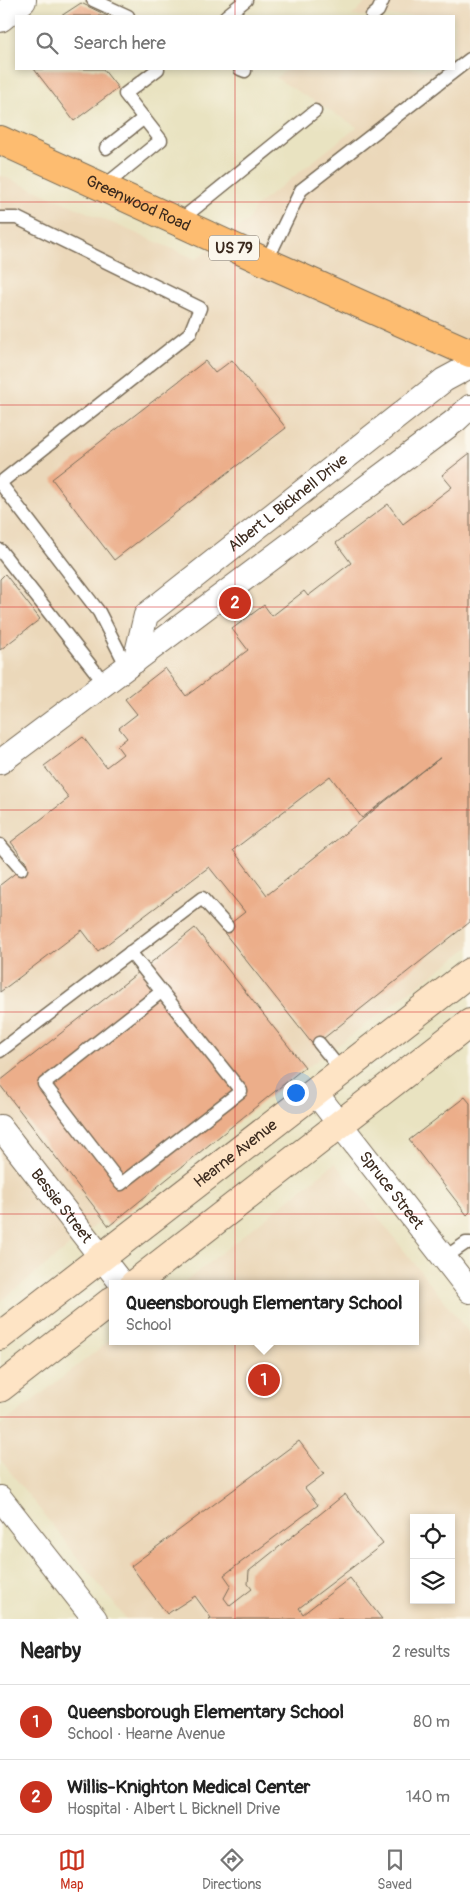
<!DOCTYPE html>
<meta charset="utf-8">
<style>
:root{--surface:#fff;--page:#f6f6f6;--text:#222;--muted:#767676;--line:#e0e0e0;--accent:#c8321e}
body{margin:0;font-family:Pangolin,sans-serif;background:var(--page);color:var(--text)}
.controls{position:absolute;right:15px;bottom:15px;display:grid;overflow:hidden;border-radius:0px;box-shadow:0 2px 8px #0003}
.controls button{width:45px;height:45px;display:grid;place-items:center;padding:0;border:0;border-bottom:1px solid var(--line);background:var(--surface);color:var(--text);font:25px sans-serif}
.you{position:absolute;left:295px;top:1092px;width:18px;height:18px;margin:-12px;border:4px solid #fff;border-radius:50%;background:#1a73e8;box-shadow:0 0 0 8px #1a73e833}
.badge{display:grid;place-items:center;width:32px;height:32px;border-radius:50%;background:var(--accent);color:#fff;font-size:16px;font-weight:700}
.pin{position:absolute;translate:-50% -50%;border:2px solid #fff;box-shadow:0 1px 5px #0006}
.popup{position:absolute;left:109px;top:1280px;width:310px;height:65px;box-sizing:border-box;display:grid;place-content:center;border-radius:0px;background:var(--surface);filter:drop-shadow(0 1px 4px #0005);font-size:16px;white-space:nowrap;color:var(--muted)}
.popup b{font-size:19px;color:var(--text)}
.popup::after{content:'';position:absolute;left:50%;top:100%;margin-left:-10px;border:10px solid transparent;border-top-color:var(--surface)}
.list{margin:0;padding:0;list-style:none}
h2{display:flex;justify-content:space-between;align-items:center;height:65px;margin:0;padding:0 20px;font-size:21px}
h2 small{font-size:16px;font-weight:400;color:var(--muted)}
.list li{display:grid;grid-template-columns:32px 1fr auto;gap:15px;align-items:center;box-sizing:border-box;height:75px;padding:0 20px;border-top:1px solid var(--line)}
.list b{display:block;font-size:19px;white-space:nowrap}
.list p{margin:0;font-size:16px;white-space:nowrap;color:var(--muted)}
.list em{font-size:16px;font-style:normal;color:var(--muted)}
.icon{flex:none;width:28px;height:28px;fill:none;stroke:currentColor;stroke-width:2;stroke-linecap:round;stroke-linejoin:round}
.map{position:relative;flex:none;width:470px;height:1619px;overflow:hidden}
.search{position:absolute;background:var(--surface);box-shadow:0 2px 8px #0003;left:15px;right:15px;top:15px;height:55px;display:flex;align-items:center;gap:12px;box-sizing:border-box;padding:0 18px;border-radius:0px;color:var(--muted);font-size:19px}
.sheet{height:215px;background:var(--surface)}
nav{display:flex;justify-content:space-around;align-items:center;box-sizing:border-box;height:70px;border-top:1px solid var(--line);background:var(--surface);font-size:14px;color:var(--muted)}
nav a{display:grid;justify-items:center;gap:2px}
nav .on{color:var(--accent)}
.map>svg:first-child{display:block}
.built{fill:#ebd8ba;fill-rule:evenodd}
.building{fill:#ecae8a;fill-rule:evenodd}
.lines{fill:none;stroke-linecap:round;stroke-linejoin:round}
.service-casing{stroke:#786b57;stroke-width:15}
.minor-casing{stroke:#786b57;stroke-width:26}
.tertiary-casing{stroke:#786b57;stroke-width:30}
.secondary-casing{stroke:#786b57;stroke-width:30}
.primary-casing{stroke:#786b57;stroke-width:30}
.service{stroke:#fff;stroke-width:12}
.minor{stroke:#fff;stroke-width:24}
.tertiary{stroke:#fff;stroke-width:28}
.secondary{stroke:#fee4c5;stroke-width:28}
.primary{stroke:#fdbc6f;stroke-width:28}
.grid{fill:none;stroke:#d62828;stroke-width:1;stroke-opacity:0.55}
.labels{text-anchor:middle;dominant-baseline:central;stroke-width:4.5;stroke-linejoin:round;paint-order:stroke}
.shield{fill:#fbf7ec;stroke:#75685c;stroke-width:1}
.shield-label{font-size:15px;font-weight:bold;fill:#3b2a1e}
.street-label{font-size:16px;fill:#3b2a1e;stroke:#fbf7ec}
</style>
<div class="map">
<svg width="470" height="1619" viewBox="0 0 470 1619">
<rect width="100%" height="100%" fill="#fbf7ec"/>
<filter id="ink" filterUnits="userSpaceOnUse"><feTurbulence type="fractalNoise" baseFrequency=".02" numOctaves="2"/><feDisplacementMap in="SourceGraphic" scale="10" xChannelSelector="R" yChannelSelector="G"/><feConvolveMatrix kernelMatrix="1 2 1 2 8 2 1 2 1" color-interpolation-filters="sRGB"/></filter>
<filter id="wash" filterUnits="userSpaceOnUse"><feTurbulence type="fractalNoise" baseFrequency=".0096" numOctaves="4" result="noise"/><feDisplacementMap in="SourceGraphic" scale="20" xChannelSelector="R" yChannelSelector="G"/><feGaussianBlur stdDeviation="1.12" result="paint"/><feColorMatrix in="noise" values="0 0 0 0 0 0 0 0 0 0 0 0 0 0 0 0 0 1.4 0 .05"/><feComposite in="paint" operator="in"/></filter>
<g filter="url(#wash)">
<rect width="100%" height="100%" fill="#e9e3c1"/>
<g class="built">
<path d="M368,0h102v947l-371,275 -99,80v-1127l196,84 52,-38 7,-14 102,-80 -81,-49 11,-9h167v-53h-102z"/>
<path d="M335,1163l135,171v285h-344l-126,-160v-33l113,-88v3h302v-57h-233zM414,1518h37v82h-37z"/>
</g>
<g id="blocks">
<g class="building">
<path d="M81,3l27,13h-47z"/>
<path d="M34,69h69l15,19 -44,33z"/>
<path d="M232,360l54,68 -172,132 -62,-81 153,-118 10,12z"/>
<path d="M470,453v469l-156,124 -92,-116 23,-18 -36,-45 -111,84 -16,-21 -82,62v-107l27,-21 -16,-22 58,-44 -25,-32 39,-29 23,30 17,-13 -6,-8 10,-8 -8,-10 18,-14 -12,-15 40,-31 21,28 62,-46 -16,-21 32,-24 8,11 32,-25 4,5 43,-33 -15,-20 52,-39 15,20 49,-37 -10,-12zM441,757l-174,138 -34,-45 97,-74 32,42z"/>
<path d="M5,574l35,45 -40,31v-71z"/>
<path d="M195,928l110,139 -196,159 -109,-141v-4z"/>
<path d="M465,1097l5,6v109l-3,3 -58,-75z"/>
<path d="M299,1441l25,33 -19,14 13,17 -94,70 7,10 -7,13 6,8 22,-17 -4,-5 1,-13 96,-77 38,50 -84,64 4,6 47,-36 32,41h-173l2,-1 -16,-22 -28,18 -36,-48z"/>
</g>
</g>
</g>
<g filter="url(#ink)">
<use href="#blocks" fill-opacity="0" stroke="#786b57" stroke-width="1"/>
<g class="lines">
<g class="service-casing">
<g id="service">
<path d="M93,0l35,16"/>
<path d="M226,16l20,-16"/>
<path d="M372,16l6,-5 5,-11"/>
<path d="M240,69l5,2"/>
<path d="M106,148l38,-30"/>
<path d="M103,187l58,-47 -36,-46 33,-25"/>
<path d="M0,218h17l183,90 -10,25 -190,150"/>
<path d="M178,222l137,-111"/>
<path d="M266,262l35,-72 169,-131"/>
<path d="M0,483l99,129 28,55"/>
<path d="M0,550l105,134"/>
<path d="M0,845l21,24"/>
<path d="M130,952l111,139 -120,93 -77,-100 117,-92"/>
<path d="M319,1043l22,27"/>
<path d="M0,1051l202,-153 25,28"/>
<path d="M444,1258l22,-15h4"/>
</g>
</g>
<g class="minor-casing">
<g id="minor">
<path id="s1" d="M135,661l11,-46 298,-235 26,-14"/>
<path d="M0,762l456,-342 14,-13"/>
<path id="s2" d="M314,1091l156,200"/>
<path id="s3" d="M0,1127l122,157"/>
<path d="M0,1498l95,121"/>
</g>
</g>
<g class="tertiary-casing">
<path id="tertiary" d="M0,18l22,-18"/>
</g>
<g class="secondary-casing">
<g id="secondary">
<path d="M134,1284l336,-261"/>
<path id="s4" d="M0,1336l470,-364"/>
<path d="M0,1388l113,-88"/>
</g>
</g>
<g class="primary-casing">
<g id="primary">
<path id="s5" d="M0,140l266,122 204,91"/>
</g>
</g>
<use href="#service" class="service"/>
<use href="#minor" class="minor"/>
<use href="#tertiary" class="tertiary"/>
<use href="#secondary" class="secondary"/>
<use href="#primary" class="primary"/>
</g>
</g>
<path class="grid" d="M235,0v16M235,69v1550M0,202h470M0,405h470M0,607h470M0,810h470M0,1012h470M0,1214h470M0,1417h470"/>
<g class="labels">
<rect class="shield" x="209" y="235.5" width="50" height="25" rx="4"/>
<g class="shield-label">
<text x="234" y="248">US 79</text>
</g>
<g class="street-label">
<text stroke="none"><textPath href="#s5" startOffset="152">Greenwood Road</textPath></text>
<text stroke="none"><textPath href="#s1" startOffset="228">Albert L Bicknell Drive</textPath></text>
<text stroke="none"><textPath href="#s4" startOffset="298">Hearne Avenue</textPath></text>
<text stroke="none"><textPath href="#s2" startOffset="126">Spruce Street</textPath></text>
<text stroke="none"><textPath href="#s3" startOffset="100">Bessie Street</textPath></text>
</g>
</g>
</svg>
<div class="controls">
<button><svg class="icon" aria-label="locate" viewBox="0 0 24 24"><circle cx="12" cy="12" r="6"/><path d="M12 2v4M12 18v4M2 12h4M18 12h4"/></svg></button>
<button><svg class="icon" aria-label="layers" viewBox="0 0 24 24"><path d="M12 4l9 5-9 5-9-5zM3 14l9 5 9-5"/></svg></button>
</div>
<div class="you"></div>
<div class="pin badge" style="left:264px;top:1380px">1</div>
<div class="popup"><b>Queensborough Elementary School</b>School</div>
<div class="pin badge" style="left:235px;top:603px">2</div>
<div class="search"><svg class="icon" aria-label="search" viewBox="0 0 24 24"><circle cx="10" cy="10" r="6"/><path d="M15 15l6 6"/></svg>Search here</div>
</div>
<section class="sheet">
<h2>Nearby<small>2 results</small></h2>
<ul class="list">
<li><span class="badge">1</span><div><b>Queensborough Elementary School</b><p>School · Hearne Avenue</p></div><em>80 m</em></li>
<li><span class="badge">2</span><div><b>Willis-Knighton Medical Center</b><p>Hospital · Albert L Bicknell Drive</p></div><em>140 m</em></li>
</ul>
</section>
<nav>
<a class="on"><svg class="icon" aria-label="map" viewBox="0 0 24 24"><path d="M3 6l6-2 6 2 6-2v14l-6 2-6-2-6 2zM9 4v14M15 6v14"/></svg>Map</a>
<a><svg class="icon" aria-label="directions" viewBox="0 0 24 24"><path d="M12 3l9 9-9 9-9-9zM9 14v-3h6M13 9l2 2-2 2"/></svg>Directions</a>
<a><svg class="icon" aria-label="saved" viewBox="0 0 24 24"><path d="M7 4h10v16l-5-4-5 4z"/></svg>Saved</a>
</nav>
